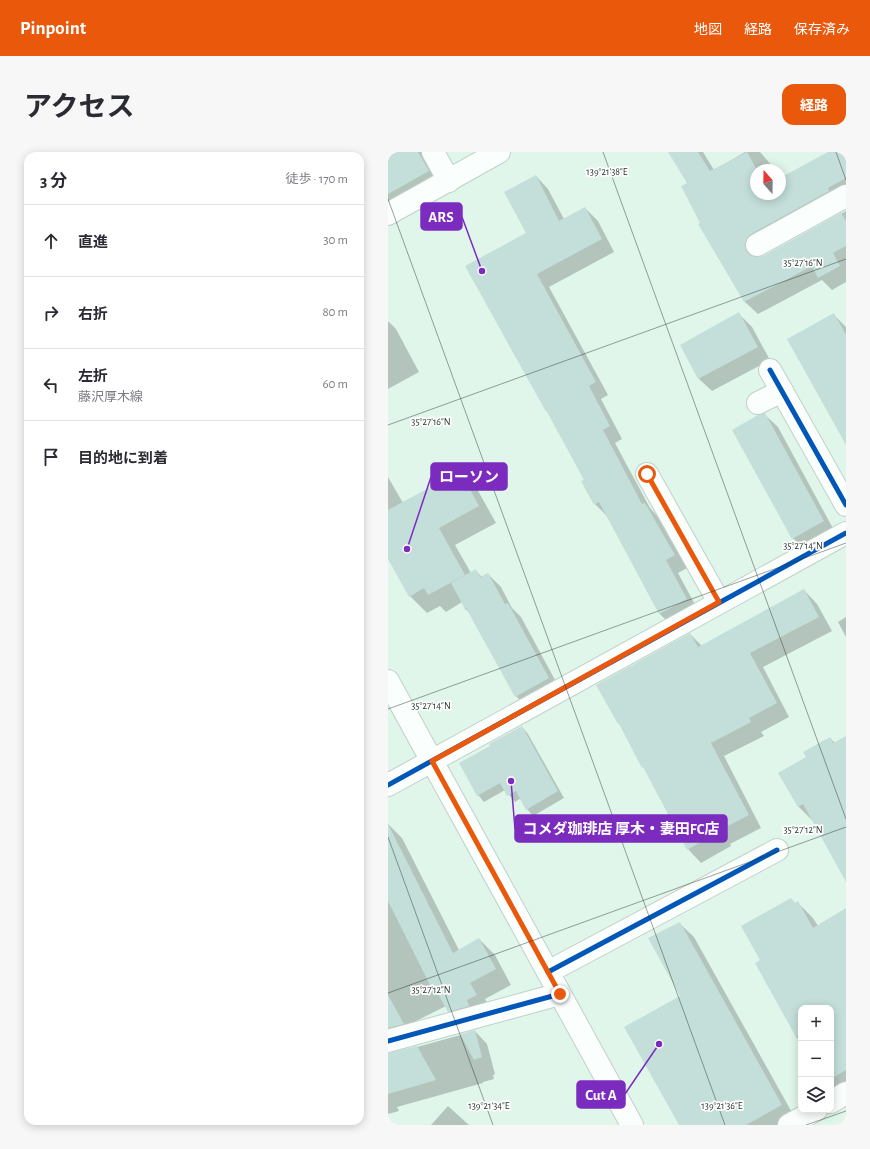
<!DOCTYPE html>
<html lang="ja">
<meta charset="utf-8">
<style>
:root{--surface:#fff;--page:#f7f7f7;--text:#2b2b33;--muted:#7c7c81;--line:#e1e1e2;--accent:#ea580c}
body{margin:0;font-family:"Alegreya Sans","Noto Sans JP",sans-serif;background:var(--page);color:var(--text)}
.controls{position:absolute;right:12px;bottom:12px;display:grid;overflow:hidden;border-radius:8px;box-shadow:0 2px 10px #0003}
.controls button{width:36px;height:36px;display:grid;place-items:center;padding:0;border:0;border-bottom:1px solid var(--line);background:var(--surface);color:var(--text);font:20px sans-serif}
.compass{position:absolute;left:362px;top:12px;width:36px;height:36px;border-radius:50%;background:var(--surface);box-shadow:0 2px 10px #0003;rotate:340deg}
.stop{position:absolute;width:12px;height:12px;margin:-9px;border:3px solid #ea580c;border-radius:50%;background:#fff}
.stop.end{background:#ea580c;border-color:#fff;box-shadow:0 1px 4px #0008}
.list{margin:0;padding:0;list-style:none}
h2{display:flex;justify-content:space-between;align-items:center;height:52px;margin:0;padding:0 16px;font-size:17px}
h2 small{font-size:13px;font-weight:400;color:var(--muted)}
.list li{display:grid;grid-template-columns:26px 1fr auto;gap:12px;align-items:center;box-sizing:border-box;height:72px;padding:0 16px;border-top:1px solid var(--line)}
.list b{display:block;font-size:15px;white-space:nowrap}
.list p{margin:0;font-size:13px;white-space:nowrap;color:var(--muted)}
.list em{font-size:13px;font-style:normal;color:var(--muted)}
.icon{flex:none;width:22px;height:22px;fill:none;stroke:currentColor;stroke-width:2;stroke-linecap:round;stroke-linejoin:round}
.map{position:relative;flex:none;width:458px;height:973px;overflow:hidden;border-radius:12px}
header{display:flex;align-items:center;gap:24px;box-sizing:border-box;height:56px;padding:0 20px;background:var(--accent);color:#fff}
header strong{font-size:19px}
nav{display:flex;gap:22px;margin-inline-start:auto;font-size:14px}
.intro{display:flex;align-items:center;justify-content:space-between;box-sizing:border-box;height:96px;padding:0 24px}
h1{margin:0;font-size:28px}
.button{padding:10px 18px;border-radius:12px;background:var(--accent);color:#fff;font-size:14px;font-weight:700}
main{display:flex;gap:24px;padding:0 24px}
aside{flex:1;background:var(--surface);border-radius:12px;box-shadow:0 2px 10px #0003}
.map>svg:first-child{display:block}
.shadow{fill:#0003}
.building{fill:#c4ded9}
.lines{fill:none;stroke-linecap:round;stroke-linejoin:round}
.minor-casing{stroke:#c1d1c8;stroke-width:24}
.major-casing{stroke:#c1d1c8;stroke-width:24}
.minor{stroke:#fafefc;stroke-width:22}
.major{stroke:#fafefc;stroke-width:22}
.cycleway-casing{stroke:#fff;stroke-width:8}
.cycleway{stroke:#0057b8;stroke-width:5}
.route{stroke:#ea580c;stroke-width:5}
.ticks{fill:none;stroke:#25342c;stroke-width:1;stroke-opacity:0.45}
.ticks-label{font-size:10px;text-anchor:middle;fill:#25342c;stroke:#fff;stroke-width:3.5;stroke-linejoin:round;paint-order:stroke}
.leader{fill:none;stroke:#7b2cbf;stroke-width:1.5}
.callout-dot{fill:#7b2cbf;stroke:#fff;stroke-width:1.5}
.callout{fill:#7b2cbf;stroke:#7b2cbf;stroke-width:1.5}
.callout-label{font-size:15px;text-anchor:middle;font-weight:bold;fill:#fff}
</style>
<header>
<strong>Pinpoint</strong>
<nav><a>地図</a><a>経路</a><a>保存済み</a></nav>
</header>
<div class="intro"><h1>アクセス</h1><a class="button">経路</a></div>
<main>
<aside>
<h2>3 分<small>徒歩 · 170 m</small></h2>
<ul class="list">
<li><svg class="icon" aria-label="ahead" viewBox="0 0 24 24"><path d="M12 20V5M6 11l6-6 6 6"/></svg><div><b>直進</b></div><em>30 m</em></li>
<li><svg class="icon" aria-label="right" viewBox="0 0 24 24"><path d="M7 20v-9h11M14 6l5 5-5 5"/></svg><div><b>右折</b></div><em>80 m</em></li>
<li><svg class="icon" aria-label="left" viewBox="0 0 24 24"><path d="M17 20v-9H6M10 6l-5 5 5 5"/></svg><div><b>左折</b><p>藤沢厚木線</p></div><em>60 m</em></li>
<li><svg class="icon" aria-label="arrive" viewBox="0 0 24 24"><path d="M6 21V4h12l-3 4 3 4H6"/></svg><div><b>目的地に到着</b></div></li>
</ul>
</aside>
<div class="map">
<svg width="458" height="973" viewBox="0 0 458 973">
<rect width="100%" height="100%" fill="#e0f6eb"/>
<g class="shadow">
<path d="M0,0h37l19,35 -56,25z"/>
<path d="M282,0h33l11,18 31,-18h15l13,15 -3,3h-14v24h24v-15l50,-27h16v49l-87,50 -2,7 6,-1 83,-46v71l-14,8 -10,-10 -64,34 -13,-12 -45,-77 5,-3 -17,-38z"/>
<path d="M148,24l12,13 16,30 21,-11 13,13 16,31 -65,35 59,108 -7,4 21,40 -7,4 35,65 8,9 29,51 -9,5 21,39 -27,14 -13,-13 -51,-96 -13,-13 -10,-23 -36,-68 -4,-3 -18,-176z"/>
<path d="M351,162l13,13 18,33 -58,31 -13,-12z"/>
<path d="M445,162l13,13v116z"/>
<path d="M0,169l8,8 23,43 -31,17z"/>
<path d="M377,263l13,12 58,107 -30,17 -13,-13z"/>
<path d="M72,320l17,17 19,34 -41,22 16,28 5,-2 6,6 6,-3 13,13 11,21 9,9 40,74 -32,18 -13,-13 -45,-82 -6,-5 -3,-7 -16,10 -6,-6 -13,7 -17,-17 -22,-39v-80l15,26z"/>
<path d="M416,438l13,14 15,27 -69,36 26,50 -28,15 3,4 -40,20 37,72 -31,16 1,2 -30,17 -13,-14 -41,-78 -4,-4 -21,-40 -3,-3 71,-90 12,12z"/>
<path d="M458,465v20l-8,-15z"/>
<path d="M134,575l6,7 36,64 -31,18 -6,-7 -6,-11 -6,4 -10,-12 -21,12 -6,-7 14,-49z"/>
<path d="M458,585v133l-34,-50 -14,-14 10,-48 22,-20 5,5z"/>
<path d="M0,672l14,14 57,112 20,-11 16,16 16,30 -26,14 7,12 -27,16 -16,-16 -3,-5 -36,18 -22,19z"/>
<path d="M403,747l5,5 2,-1 15,15 5,8 28,-16v184l-4,2 -11,-11v-77h-30v33l-5,-4 -34,-77z"/>
<path d="M291,771l15,14 105,188h-119l1,-129z"/>
<path d="M87,879l12,13 8,30 -2,1 1,4 -11,3v1l-86,24 2,4 -11,3v-59z"/>
<path d="M60,954l21,19h-38z"/>
</g>
<g class="building">
<path d="M0,0h30l11,19 -41,23z"/>
<path d="M280,0h30l12,19 37,-19 10,18 -1,24h24v-16l48,-26h18v26l-18,10 1,3 -78,43 -4,4 -2,6 1,7 4,4 6,2 7,-1 78,-43 5,8v25l-13,7 7,13 -22,12 -6,-12 -68,36 -46,-78 2,-1 -19,-37 6,-3z"/>
<path d="M148,23l23,46 26,-14 17,32 -65,35 59,108 -7,4 21,40 -7,4 39,74 3,-1 30,52 -9,5 21,39 -28,15 -60,-112 -5,3 -13,-24 3,-1 -38,-70h-1l-80,-144 61,-33 -22,-41z"/>
<path d="M351,160l19,35 -60,32 -18,-34z"/>
<path d="M446,161l12,22v110l-59,-106z"/>
<path d="M377,261l59,108 -32,18 -60,-109 26,-15z"/>
<path d="M72,319l19,35 -40,22 26,47 -37,20 -4,-7 -15,9 -21,-38v-49z"/>
<path d="M88,417l4,8 8,-4 17,31 3,-1 41,75 -34,19 -49,-89 -1,1 -14,-26z"/>
<path d="M416,437l15,28 -69,36 27,50 -28,15 2,4 -40,21 38,72 -31,16v1l-31,18 -44,-83 -1,1 -23,-44h-1l-22,-39 94,-52 8,14z"/>
<path d="M134,574l36,65 -32,19 -10,-19 -9,5 -7,-13 -23,13 -18,-33 31,-17 -1,-2z"/>
<path d="M458,584v146l-43,-78 -5,3 -20,-34 28,-16 -3,-5 27,-15 3,6z"/>
<path d="M0,672l65,129 26,-15 17,31 -26,14 7,12 -10,5 2,6 -21,6 -13,-24 -3,1 -44,-88z"/>
<path d="M403,746l4,5 3,-2 15,27 33,-20v162l-15,9v-71h-30v28l-1,-1 -4,2 -41,-74 5,-3 -19,-34z"/>
<path d="M292,770l102,183 -36,20h-67l-55,-98 56,-31 -32,-58z"/>
<path d="M0,843l16,29 -16,4z"/>
<path d="M87,878l7,27 -8,3 -14,-26z"/>
<path d="M29,894l19,34 -48,14v-41z"/>
</g>
<g class="lines">
<g class="minor-casing">
<g id="minor">
<path d="M45,0l16,29"/>
<path d="M0,62l111,-62"/>
<path d="M369,93l89,-49"/>
<path d="M382,218l76,135"/>
<path d="M370,251l24,-12"/>
<path d="M259,322l72,128"/>
<path d="M0,633l458,-252"/>
<path d="M160,820l229,-122"/>
<path d="M0,889l172,-47"/>
<path d="M443,950l15,-9"/>
<path d="M401,973l27,-15"/>
</g>
</g>
<g class="major-casing">
<path id="major" d="M0,529l244,444"/>
</g>
<use href="#minor" class="minor"/>
<use href="#major" class="major"/>
<g class="cycleway-casing">
<g id="cycleway">
<path d="M382,218l76,135"/>
<path d="M0,633l458,-252"/>
<path d="M160,820l229,-122"/>
<path d="M0,889l172,-47"/>
</g>
</g>
<use href="#cycleway" class="cycleway"/>
</g>
<g class="lines">
<path class="route" d="M172,842l-128,-233 287,-159 -72,-128"/>
</g>
<path class="ticks" d="M215,0l243,667M448,0l10,28M0,47l337,926M0,273l458,-166M0,557l458,-166M0,685l105,288M0,841l458,-166M418,973l40,-14"/>
<g class="ticks-label">
<text x="219" y="23">139°21'38"E</text>
<text x="415" y="114">35°27'16"N</text>
<text x="43" y="273">35°27'16"N</text>
<text x="415" y="397">35°27'14"N</text>
<text x="43" y="557">35°27'14"N</text>
<text x="415" y="681">35°27'12"N</text>
<text x="43" y="841">35°27'12"N</text>
<text x="101" y="957">139°21'34"E</text>
<text x="334" y="957">139°21'36"E</text>
</g>
<path class="leader" d="M94 119L74 65M19 397L43 325M123 629L127 677M271 892L237 942"/>
<g class="callout-dot">
<circle cx="94" cy="119" r="4"/>
<circle cx="19" cy="397" r="4"/>
<circle cx="123" cy="629" r="4"/>
<circle cx="271" cy="892" r="4"/>
</g>
<g class="callout">
<rect x="33" y="51" width="41" height="27" rx="4"/>
<rect x="43" y="311" width="76" height="27" rx="4"/>
<rect x="127" y="663" width="212" height="27" rx="4"/>
<rect x="189" y="929" width="48" height="27" rx="4"/>
</g>
<g class="callout-label">
<text x="53" y="70">ARS</text>
<text x="81" y="330">ローソン</text>
<text x="233" y="682">コメダ珈琲店 厚木・妻田FC店</text>
<text x="213" y="948">Cut A</text>
</g>
</svg>
<div class="controls">
<button>+</button>
<button>−</button>
<button><svg class="icon" aria-label="layers" viewBox="0 0 24 24"><path d="M12 4l9 5-9 5-9-5zM3 14l9 5 9-5"/></svg></button>
</div>
<svg class="compass" viewBox="-18 -18 36 36"><path d="M0-13l5 13h-10z" fill="#e53935"/><path d="M0 13l5-13h-10z" fill="#7c7c81"/></svg>
<div class="stop" style="left:259px;top:322px"></div>
<div class="stop end" style="left:172px;top:842px"></div>
</div>
</main>
